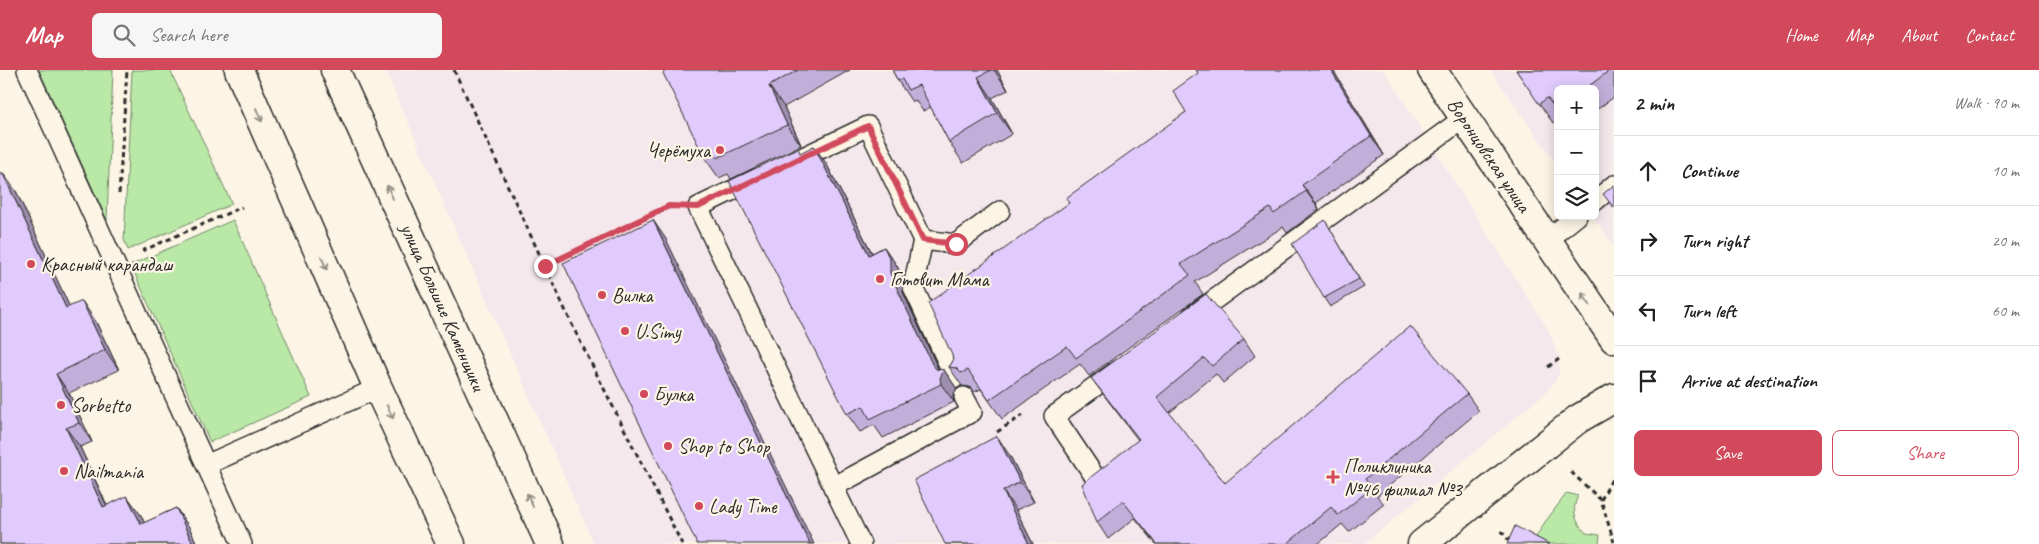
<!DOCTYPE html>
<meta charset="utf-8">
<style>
:root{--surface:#fff;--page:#f6f6f6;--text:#222;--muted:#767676;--line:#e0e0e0;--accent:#d1495b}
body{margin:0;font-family:Caveat,sans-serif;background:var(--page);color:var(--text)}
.controls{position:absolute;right:15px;top:15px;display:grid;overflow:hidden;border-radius:8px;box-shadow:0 2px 12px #0003}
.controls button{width:45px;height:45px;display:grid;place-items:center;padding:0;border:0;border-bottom:1px solid var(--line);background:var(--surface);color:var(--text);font:25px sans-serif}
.stop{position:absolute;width:15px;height:15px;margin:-11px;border:4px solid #d1495b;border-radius:50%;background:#fff}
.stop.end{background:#d1495b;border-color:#fff;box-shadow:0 1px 5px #0008}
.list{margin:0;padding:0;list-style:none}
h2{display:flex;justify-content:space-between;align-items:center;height:65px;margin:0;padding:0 20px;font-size:21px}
h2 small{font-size:16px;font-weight:400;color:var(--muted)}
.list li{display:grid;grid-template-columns:32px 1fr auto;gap:15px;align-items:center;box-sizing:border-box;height:70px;padding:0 20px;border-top:1px solid var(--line)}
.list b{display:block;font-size:19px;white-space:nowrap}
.list em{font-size:16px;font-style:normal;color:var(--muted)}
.actions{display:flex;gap:10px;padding:15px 20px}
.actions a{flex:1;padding:11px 0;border:1px solid var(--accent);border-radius:8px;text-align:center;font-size:18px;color:var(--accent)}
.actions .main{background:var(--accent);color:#fff}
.icon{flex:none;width:28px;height:28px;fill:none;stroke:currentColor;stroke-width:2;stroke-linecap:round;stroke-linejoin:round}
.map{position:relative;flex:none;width:1614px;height:474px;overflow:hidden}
header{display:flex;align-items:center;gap:30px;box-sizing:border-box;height:70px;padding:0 25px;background:var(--accent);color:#fff}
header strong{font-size:24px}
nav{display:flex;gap:28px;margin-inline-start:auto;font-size:18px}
.search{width:350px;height:45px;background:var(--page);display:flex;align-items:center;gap:12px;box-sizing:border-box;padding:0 18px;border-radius:8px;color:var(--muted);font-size:19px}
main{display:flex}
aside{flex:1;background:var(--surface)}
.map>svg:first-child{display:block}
.built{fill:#f4e8ec}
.green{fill:#bae8a7;stroke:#728a69}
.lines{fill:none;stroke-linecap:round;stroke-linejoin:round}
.lane-casing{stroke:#2b2b2b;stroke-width:22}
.street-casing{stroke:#2b2b2b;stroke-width:31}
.secondary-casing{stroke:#2b2b2b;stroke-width:31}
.primary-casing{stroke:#2b2b2b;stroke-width:31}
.path{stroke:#2b2b2b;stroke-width:3;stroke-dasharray:5 4;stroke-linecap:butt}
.lane{stroke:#fcf5e5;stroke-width:19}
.street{stroke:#fcf5e5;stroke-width:28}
.secondary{stroke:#fcf5e5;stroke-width:28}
.primary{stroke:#fcf5e5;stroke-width:28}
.wall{fill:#c2afd9;stroke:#2b2b2b}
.shaded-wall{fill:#9e8eb0;stroke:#2b2b2b}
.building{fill:#e1cbfc;stroke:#2b2b2b}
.oneway{stroke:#949088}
.route{stroke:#d1495b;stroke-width:6}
.poi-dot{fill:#d1495b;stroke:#fcf5e5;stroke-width:2}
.labels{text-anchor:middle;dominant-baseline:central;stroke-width:4.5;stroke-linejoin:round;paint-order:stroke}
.poi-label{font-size:20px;fill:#2b2b2b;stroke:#fcf5e5;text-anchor:start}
.street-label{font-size:20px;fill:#2b2b2b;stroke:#fcf5e5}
</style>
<header>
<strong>Map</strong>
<div class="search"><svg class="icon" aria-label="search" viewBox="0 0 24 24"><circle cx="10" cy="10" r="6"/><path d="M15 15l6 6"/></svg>Search here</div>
<nav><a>Home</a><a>Map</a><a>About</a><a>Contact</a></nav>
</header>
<main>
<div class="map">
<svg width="1614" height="474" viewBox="0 0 1614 474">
<rect width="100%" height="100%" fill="#fcf5e5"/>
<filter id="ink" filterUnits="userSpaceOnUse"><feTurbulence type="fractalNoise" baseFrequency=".02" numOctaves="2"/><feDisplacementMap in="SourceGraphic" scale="10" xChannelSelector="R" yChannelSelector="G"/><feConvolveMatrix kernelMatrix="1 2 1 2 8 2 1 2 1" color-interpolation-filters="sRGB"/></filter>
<g filter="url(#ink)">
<g class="built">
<path d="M385,0h999l165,261 10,27v16l-4,8 -11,12 -180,150h-770z"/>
<path d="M1490,0h124v177l-21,-31h2v-127h-37v77z"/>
</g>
<g class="green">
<path d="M39,0h74l-6,150z"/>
<path d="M132,0h38l62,134 -104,46 -4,-10z"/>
<path d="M233,150l78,177 -101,45 -79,-177z"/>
<path d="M1567,423l11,3c-7,15 -3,25 8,37l14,2 -1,9h-67l13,-22z"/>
</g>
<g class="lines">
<g class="lane-casing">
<g id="lane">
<path d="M27,0l215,474"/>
<path d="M795,91l73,-35 55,114 33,4 44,-33"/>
<path d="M756,109l-58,28 163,337"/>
<path d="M1595,131l19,-16"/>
<path d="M923,170l-10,47 42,91"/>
<path d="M1547,170l30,-24"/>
<path d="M1192,246l272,-198"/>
<path d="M206,395l172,-77"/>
<path d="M1099,413l-45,-67 64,-46"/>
<path d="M833,417l139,-75 -8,-15"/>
</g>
</g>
<g class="street-casing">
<path id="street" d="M1422,474l156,-125 36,-21"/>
</g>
<g class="secondary-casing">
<path id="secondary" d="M1432,0l182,269"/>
</g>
<g class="primary-casing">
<g id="primary">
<path d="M239,0l139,318 73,156"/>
<path d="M335,0l215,474"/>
</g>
</g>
<g class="path">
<path d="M454,0l121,261 107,213"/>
<path d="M119,124l8,-124"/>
<path d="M142,181l100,-44"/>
<path d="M545,196l123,-59"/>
<path d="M1548,297l11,-8"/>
<path d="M997,362l26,-17"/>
<path d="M1571,402l30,28 13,42"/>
<path d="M1601,430l13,-25"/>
<path d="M1501,461l11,13"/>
</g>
<use href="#lane" class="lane"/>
<use href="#street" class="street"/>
<use href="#secondary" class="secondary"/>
<use href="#primary" class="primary"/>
</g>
<g class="wall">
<path d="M668,0h182l-66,37 17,38 -70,34 -3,-5 -9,4 -15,-21z"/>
<path d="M892,0h105l11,20 -16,8 20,36 -49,29 -14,-21 -18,-35 -8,4 -8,-11 -3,2 -14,-21z"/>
<path d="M1333,0l51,85 -68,48 3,6 -32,24 -4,-6 -88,55 8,12 -114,82 -9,-12 -78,55 -21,-30 -7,3 -4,-5 -8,-1 -13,-19 120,-164 117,-91z"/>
<path d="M1516,0h98v27l-19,14v-22h-37v30l-5,4z"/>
<path d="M814,76l13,19 45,88 12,-6 13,19 6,13v13l36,78h5l13,19 -4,7 1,6 -71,36 -9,-13 -14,7 -13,-18 -46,-261z"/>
<path d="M16,121l53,115 26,14 24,50 -50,23 23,49 -12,5 27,58 34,10 3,8 32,-15 13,19 8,17h-197z"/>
<path d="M1330,159l34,58 -34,20 -6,-9z"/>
<path d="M1244,269l11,17 -32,27 -7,-9 -47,39 56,70 242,-89 12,17 -102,85 7,8 -35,28 -7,-8 -24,20h-162l-21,-26 -27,21 -11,-17 41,-82 -35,-46 -12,-16z"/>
<path d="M1010,386l24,46 -18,8 17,34h-88z"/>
</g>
<g class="shaded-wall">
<path d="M994,0h3l11,20z"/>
<path d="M1331,0h2l51,85 -13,-19z"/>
<path d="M978,7l14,21 20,36 -15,-21z"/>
<path d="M769,16l15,21 17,38 -14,-20z"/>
<path d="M814,76l13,19 55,108 -13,-18z"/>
<path d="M2,102l14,19 63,136 -13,-19z"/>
<path d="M1302,115l14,18 3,6 -13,-18z"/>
<path d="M653,150l13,19 148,305h-4z"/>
<path d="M884,177l13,19 6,13v13l38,83 3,-5 13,19 -4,7 1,6 -13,-18 -51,-111z"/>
<path d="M82,231l13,19 24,50 -14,-20z"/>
<path d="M56,304l13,19 23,49 -13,-19z"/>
<path d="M66,358l14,19 36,79 -13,-19z"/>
<path d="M997,366l13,20 24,46 -14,-20z"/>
<path d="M1003,421l13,19 17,34h-4z"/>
<path d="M127,426l14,19 13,29 -13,-20z"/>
<path d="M176,438l13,19 8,17h-4z"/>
</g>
<g class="building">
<path d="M668,0h130l-29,16 18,39 -70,33 -3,-5 -10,4 -41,-84z"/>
<path d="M892,0h99l-13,7 19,36 -48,29 -30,-57 -11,5 -6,-11 -4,2z"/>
<path d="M1196,0h135l40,66 -69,49 4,6 -32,23 -4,-6 -89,56 9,11 -114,83 -9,-12 -78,54 -21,-30 -7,3 -5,-5 -7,-1 4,-6 -1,-6 -24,-52 141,-100 -3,-5 120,-86 -13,-21 25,-18z"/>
<path d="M1516,0h94l-25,19h-27v20l-1,1 -10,-12 -8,6z"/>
<path d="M814,76l55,109 15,-8 6,13v13l42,91 4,5 8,1 -4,8 1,6 -71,35 -7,-13 -16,8 -118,-233 69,-33 2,5z"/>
<path d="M2,102l64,136 16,-7 23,49 -49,24 23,49 -13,5 37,79 24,-11 14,28 35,-16 17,36h-193v-371z"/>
<path d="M1614,115v23l-11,-14z"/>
<path d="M653,150l157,324h-113l-134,-281z"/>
<path d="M1325,150l34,59 -35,19 -32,-54z"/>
<path d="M1206,224l38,45 -32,27 -8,-8 -47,39 68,86 185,-157 57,68 -102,85 7,9 -34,27 -7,-8 -44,37h-130l-34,-43 -26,21 -15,-38 57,-45 -48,-61z"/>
<path d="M997,366l23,46 -17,9 26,53h-84l-31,-64z"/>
<path d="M1515,456l34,18h-42z"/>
</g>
<defs><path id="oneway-shaft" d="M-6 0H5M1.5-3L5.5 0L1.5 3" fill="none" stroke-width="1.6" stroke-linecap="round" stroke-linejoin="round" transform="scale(1.25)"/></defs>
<g class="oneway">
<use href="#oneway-shaft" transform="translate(259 45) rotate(66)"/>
<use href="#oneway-shaft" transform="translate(390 122) rotate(-114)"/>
<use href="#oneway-shaft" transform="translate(324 193) rotate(66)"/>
<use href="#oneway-shaft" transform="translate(1586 229) rotate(-124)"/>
<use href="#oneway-shaft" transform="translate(390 342) rotate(65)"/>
<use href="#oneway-shaft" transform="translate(530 430) rotate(-114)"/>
</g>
</g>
<g class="lines" filter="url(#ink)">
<path class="route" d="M545,196l124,-60 29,1 170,-81 55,114 33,4"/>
</g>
<g class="poi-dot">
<circle cx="720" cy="80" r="5"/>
<circle cx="31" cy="194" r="5"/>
<circle cx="880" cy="209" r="5"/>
<circle cx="602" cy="225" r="5"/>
<circle cx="625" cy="261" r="5"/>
<circle cx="644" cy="324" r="5"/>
<circle cx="61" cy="335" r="5"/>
<circle cx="668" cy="376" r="5"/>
<circle cx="64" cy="401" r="5"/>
<path d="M1330.5 399.5h5v5h5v5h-5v5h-5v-5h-5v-5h5z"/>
<circle cx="699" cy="436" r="5"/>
</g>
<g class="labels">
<g class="poi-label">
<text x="710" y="80" text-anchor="end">Черёмуха</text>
<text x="41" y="194">Красный карандаш</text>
<text x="890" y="209">Готовит Мама</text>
<text x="612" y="225">Вилка</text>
<text x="635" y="261">U.Simy</text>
<text x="654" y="324">Булка</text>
<text x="71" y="335">Sorbetto</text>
<text x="678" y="376">Shop to Shop</text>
<text x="1344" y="396">Поликлиника<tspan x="1344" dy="23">№46 филиал №3</tspan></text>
<text x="74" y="401">Nailmania</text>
<text x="709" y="436">Lady Time</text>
</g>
<g class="street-label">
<text transform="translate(1489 85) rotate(56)">Воронцовская улица</text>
<text transform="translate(443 237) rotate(66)">улица Большие Каменщики</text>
</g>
</g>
</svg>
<div class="controls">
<button>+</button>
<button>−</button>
<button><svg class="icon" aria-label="layers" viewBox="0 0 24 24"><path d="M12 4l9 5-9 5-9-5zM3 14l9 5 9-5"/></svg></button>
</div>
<div class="stop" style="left:956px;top:174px"></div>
<div class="stop end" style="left:545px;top:196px"></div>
</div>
<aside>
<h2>2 min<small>Walk · 90 m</small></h2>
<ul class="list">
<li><svg class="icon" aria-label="ahead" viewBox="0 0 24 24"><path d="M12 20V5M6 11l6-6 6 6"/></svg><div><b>Continue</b></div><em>10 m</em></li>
<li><svg class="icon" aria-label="right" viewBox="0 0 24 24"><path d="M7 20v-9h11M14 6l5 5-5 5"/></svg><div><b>Turn right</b></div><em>20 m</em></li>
<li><svg class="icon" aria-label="left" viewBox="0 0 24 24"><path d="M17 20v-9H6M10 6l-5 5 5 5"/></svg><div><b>Turn left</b></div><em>60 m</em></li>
<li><svg class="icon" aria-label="arrive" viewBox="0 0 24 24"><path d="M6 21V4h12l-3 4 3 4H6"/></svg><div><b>Arrive at destination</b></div></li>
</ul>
<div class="actions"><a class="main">Save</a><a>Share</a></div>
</aside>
</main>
